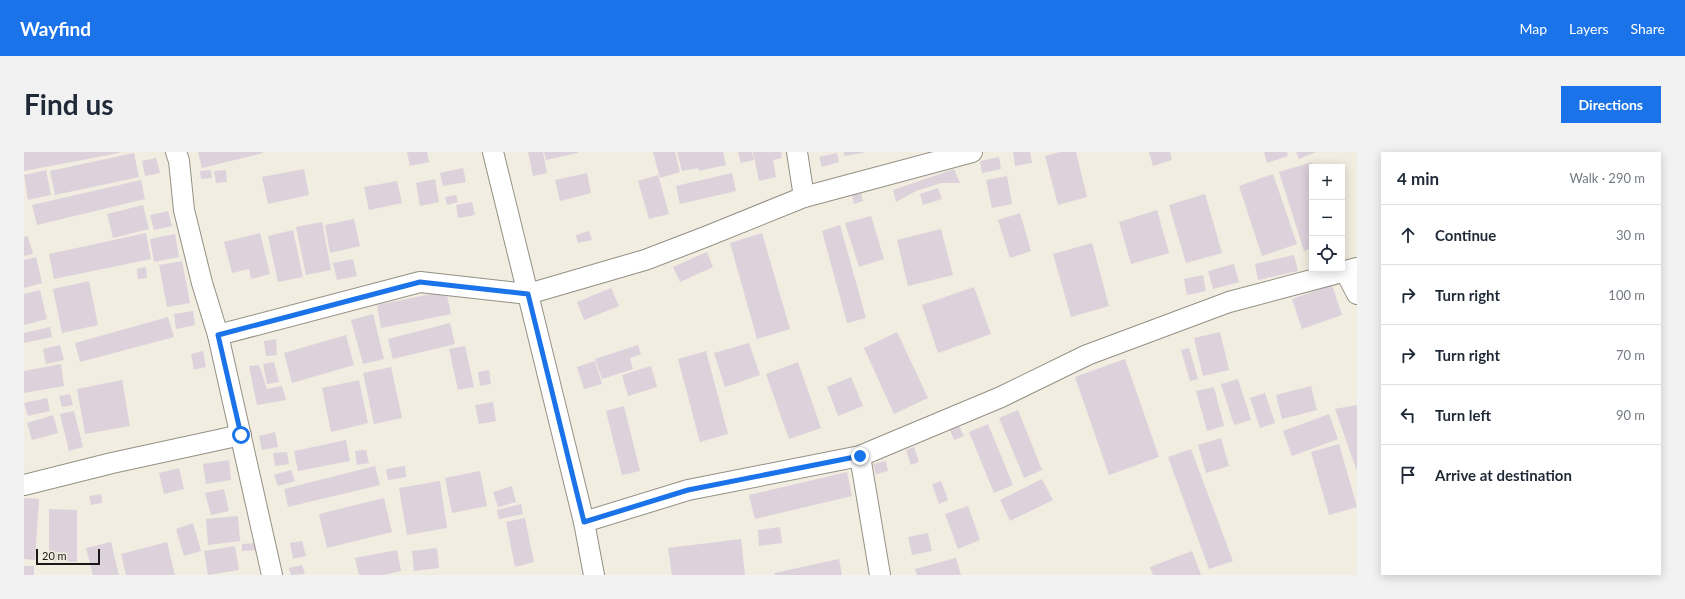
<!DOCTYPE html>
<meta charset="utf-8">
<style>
:root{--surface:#fff;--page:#f2f2f3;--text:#1f2937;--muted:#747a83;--line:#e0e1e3;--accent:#1a73e8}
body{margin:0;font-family:Lato,sans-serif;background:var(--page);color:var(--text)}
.controls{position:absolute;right:12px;top:12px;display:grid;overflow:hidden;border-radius:0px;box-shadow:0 2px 10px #0003}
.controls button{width:36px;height:36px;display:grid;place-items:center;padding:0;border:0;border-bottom:1px solid var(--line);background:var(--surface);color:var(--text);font:20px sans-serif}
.scale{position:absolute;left:12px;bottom:10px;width:64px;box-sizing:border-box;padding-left:4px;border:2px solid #1a1814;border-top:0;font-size:11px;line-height:14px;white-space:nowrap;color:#1a1814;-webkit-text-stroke:3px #f1ede0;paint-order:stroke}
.stop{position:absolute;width:12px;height:12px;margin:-9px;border:3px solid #1a73e8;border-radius:50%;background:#fff}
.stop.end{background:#1a73e8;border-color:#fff;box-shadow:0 1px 4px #0008}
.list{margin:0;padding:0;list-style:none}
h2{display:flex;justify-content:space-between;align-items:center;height:52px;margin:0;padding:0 16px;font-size:17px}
h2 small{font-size:13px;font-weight:400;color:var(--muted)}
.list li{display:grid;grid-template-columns:26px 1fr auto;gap:12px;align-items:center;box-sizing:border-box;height:60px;padding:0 16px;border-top:1px solid var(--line)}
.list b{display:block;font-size:15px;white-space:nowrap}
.list em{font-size:13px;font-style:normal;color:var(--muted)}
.icon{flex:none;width:22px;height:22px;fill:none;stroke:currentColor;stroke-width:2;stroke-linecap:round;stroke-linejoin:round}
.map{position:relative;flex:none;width:1333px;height:423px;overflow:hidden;border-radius:0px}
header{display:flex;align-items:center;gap:24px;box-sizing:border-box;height:56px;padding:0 20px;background:var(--accent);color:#fff}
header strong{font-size:19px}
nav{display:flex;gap:22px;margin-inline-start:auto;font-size:14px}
.intro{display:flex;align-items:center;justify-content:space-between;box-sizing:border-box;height:96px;padding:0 24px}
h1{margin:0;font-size:28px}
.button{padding:10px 18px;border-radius:0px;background:var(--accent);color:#fff;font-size:14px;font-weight:700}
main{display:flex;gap:24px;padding:0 24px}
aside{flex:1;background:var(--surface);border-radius:0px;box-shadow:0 2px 10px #0003}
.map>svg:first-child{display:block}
.building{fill:#ddd1db}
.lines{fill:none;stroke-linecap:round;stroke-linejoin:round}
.minor-casing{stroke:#949084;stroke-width:22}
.minor{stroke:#fff;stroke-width:20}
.route{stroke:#1a73e8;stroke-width:5}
</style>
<header>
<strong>Wayfind</strong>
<nav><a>Map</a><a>Layers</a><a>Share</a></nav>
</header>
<div class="intro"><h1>Find us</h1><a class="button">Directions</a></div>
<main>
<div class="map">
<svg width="1333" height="423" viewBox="0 0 1333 423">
<rect width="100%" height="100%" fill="#f1ede0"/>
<g class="building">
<path d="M0,0h95v1l-95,18z"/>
<path d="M174,0h65v1l-61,15z"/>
<path d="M383,0h20l2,10 -19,4z"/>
<path d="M504,0h15l4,21 -14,3z"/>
<path d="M520,0h34v1l-32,7z"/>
<path d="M629,0h22l5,20 -20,6z"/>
<path d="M653,0h46l3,13 -27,6 -1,-3 -16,3z"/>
<path d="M714,0h14l2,8 -13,3z"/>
<path d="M729,0h28l1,6 -9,2 3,17 -17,4z"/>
<path d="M820,0h19v1l-19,3z"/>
<path d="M989,0h17l2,11 -17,3z"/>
<path d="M1036,0h16l11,45 -29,8 -13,-49z"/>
<path d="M1125,0h21l2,8 -19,6z"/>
<path d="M1240,0h23l1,4 -21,7z"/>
<path d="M1272,0h20l-17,7z"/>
<path d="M110,1l5,24 -84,18 -5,-24z"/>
<path d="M813,1l2,9 -17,5 -3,-10z"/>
<path d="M975,5l2,12 -19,4 -2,-12z"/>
<path d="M132,6l4,15 -15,3 -3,-15z"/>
<path d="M1288,10l2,5h-2v81l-8,3 -25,-79z"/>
<path d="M439,16l3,14 -23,4 -3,-13z"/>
<path d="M280,17l5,26 -41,9 -6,-27z"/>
<path d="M930,17l6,14h-19l-25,8 -20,11 -3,-12z"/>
<path d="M22,18l5,25 -23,5 -4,-25z"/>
<path d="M187,18l1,8 -11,1 -1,-8z"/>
<path d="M202,18l1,12 -11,1 -2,-12z"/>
<path d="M563,21l4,20 -31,8 -5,-21z"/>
<path d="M708,21l4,18 -56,13 -4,-18z"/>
<path d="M1249,22l24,70 -35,12 -23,-70z"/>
<path d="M634,23l11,39 -20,5 -11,-38z"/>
<path d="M983,24l5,28 -20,4 -6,-28z"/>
<path d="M411,27l4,23 -19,4 -4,-23z"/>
<path d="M117,28l4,19 -108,26 -5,-20z"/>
<path d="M373,29l5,22 -33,7 -5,-23z"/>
<path d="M914,36l4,11 -19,6 -3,-11z"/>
<path d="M837,41l2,8 -9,3 -2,-9z"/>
<path d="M1181,42l17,59 -36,10 -17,-58z"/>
<path d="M432,43l2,7 -11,3 -2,-8z"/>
<path d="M448,50l3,13 -17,3 -2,-13z"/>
<path d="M119,53l6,24 -36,9 -6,-24z"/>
<path d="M1133,58l12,43 -38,11 -12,-42z"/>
<path d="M144,59l4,15 -18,4 -4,-15z"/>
<path d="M996,61l11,38 -21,7 -12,-38z"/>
<path d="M847,64l13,43 -25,8 -14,-44z"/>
<path d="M330,67l6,27 -30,7 -5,-28z"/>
<path d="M298,70l9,48 -25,5 -10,-48z"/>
<path d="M816,73l26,93 -19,5 -25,-92z"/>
<path d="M917,77l12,46 -45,11 -11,-46z"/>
<path d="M269,78l10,47 -25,5 -10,-46z"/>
<path d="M565,79l3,9 -14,3 -2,-8z"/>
<path d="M122,81l5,26 -97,20 -5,-25z"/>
<path d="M236,81l10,41 -19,5 -2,-10 -17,4 -8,-31z"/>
<path d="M738,81l28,96 -33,10 -27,-96z"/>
<path d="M151,82l4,23 -25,5 -4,-23z"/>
<path d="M4,84l5,18 -9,2v-19z"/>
<path d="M1068,91l17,63 -38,11 -18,-63z"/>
<path d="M683,100l6,15 -33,15 -7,-15z"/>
<path d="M1270,103l4,16 -40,9 -3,-16z"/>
<path d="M12,105l6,26 -18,5v-28z"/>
<path d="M329,107l4,17 -20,4 -4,-17z"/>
<path d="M158,109l8,42 -23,4 -8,-42z"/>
<path d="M1210,112l5,18 -26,7 -5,-18z"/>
<path d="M122,115l1,11 -9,1 -1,-10z"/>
<path d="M1179,123l3,16 -19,4 -3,-16z"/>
<path d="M65,129l9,44 -36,8 -9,-44z"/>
<path d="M1308,133l10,30 -40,14 -10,-30z"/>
<path d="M950,135l17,47 -53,19 -16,-48z"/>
<path d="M587,136l8,18 -35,14 -7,-18z"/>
<path d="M16,138l7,29 -23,6v-31z"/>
<path d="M422,139l5,23 -70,14 -4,-23z"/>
<path d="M169,159l2,14 -19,4 -2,-15z"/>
<path d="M349,162l11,45 -21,5 -12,-44z"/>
<path d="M144,165l6,20 -94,25 -5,-19z"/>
<path d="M426,171l5,21 -62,15 -5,-20z"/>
<path d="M26,175l2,10 -28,6v-10z"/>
<path d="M873,180l31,66 -34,16 -30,-66z"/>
<path d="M1196,180l9,38 -26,6 -9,-38z"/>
<path d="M322,183l8,30 -62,18 -8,-30z"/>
<path d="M252,187l1,16 -11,1 -2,-15z"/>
<path d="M725,191l11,32 -35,12 -11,-34z"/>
<path d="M36,193l4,15 -18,4 -3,-15z"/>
<path d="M614,193l3,9 -11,4 3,11 -31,10 -7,-20z"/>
<path d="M441,194l9,41 -16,3 -9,-41z"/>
<path d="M1165,196l9,31 -8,2 -9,-31z"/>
<path d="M179,199l3,16 -12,3 -3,-16z"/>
<path d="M682,199l22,83 -28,8 -22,-83z"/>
<path d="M1101,207l34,98 -50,18 -34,-98z"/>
<path d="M571,209l7,23 -18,5 -7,-22z"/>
<path d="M250,210l5,20 -12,2 -4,-20z"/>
<path d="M774,210l23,66 -32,11 -23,-65z"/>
<path d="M37,212l3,22 -40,7v-22z"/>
<path d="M235,213l8,24 15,-3 4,14 -29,5 -8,-39z"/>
<path d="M627,214l6,21 -29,9 -6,-21z"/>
<path d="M367,215l11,51 -28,6 -11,-51z"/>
<path d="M465,218l2,14 -11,2 -2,-14z"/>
<path d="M827,225l12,29 -25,10 -11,-29z"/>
<path d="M1214,227l13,41 -17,5 -13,-41z"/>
<path d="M98,228l8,46 -45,8 -8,-45z"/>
<path d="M335,228l9,43 -37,9 -9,-44z"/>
<path d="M1287,234l6,24 -35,9 -6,-24z"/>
<path d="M1190,235l10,39 -17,5 -11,-40z"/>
<path d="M1241,241l10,30 -15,5 -10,-30z"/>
<path d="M46,242l3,11 -11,2 -3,-11z"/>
<path d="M23,246l3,13 -22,5 -4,-13z"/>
<path d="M469,250l3,19 -17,3 -4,-19z"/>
<path d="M1333,253v66l-22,-62z"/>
<path d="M600,254l16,65 -18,4 -16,-64z"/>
<path d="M994,258l24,60 -18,8 -25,-60z"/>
<path d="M50,259l9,36 -14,4 -9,-37z"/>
<path d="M1305,262l9,25 -46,17 -9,-25z"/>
<path d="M29,263l5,18 -26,7 -5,-17z"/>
<path d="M964,272l25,61 -19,8 -25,-61z"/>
<path d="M935,274l5,10 -10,4 -4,-10z"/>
<path d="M251,280l3,15 -16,3 -3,-14z"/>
<path d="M1197,286l8,28 -23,7 -8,-28z"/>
<path d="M322,288l4,21 -52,10 -4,-20z"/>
<path d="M1315,292l18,63 -28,8 -18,-63z"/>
<path d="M890,295l5,15 -8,3 -5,-15z"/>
<path d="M1167,297l42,112 -24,8 -41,-112z"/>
<path d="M342,298l3,13 -12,2 -2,-14z"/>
<path d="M263,300l2,12 -14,2 -2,-13z"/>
<path d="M205,308l2,20 -25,4 -3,-20z"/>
<path d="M862,309l2,10 -12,3 -3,-10z"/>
<path d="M351,314l5,19 -92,22 -4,-18z"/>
<path d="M381,314l1,11 -18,3 -2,-11z"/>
<path d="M155,316l5,21 -20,5 -5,-21z"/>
<path d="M267,318l4,11 -17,5 -4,-11z"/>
<path d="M456,319l7,35 -35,7 -7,-35z"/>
<path d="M823,320l5,24 -97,23 -6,-24z"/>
<path d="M1018,327l11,21 -43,21 -10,-21z"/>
<path d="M416,329l7,47 -40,7 -8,-47z"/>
<path d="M917,329l7,19 -9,4 -7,-20z"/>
<path d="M488,334l4,16 -18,5 -5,-15z"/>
<path d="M200,337l5,22 -18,4 -6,-22z"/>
<path d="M77,342l1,9 -11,2 -2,-9z"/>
<path d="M0,346l15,1 -4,61 -11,-1z"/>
<path d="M360,346l8,34 -65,16 -8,-34z"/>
<path d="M497,352l2,10 -24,5 -2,-9z"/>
<path d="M944,354l12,34 -22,9 -13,-35z"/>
<path d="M25,357l28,1v52l-28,-1z"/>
<path d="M214,364l2,25 -32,4 -2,-26z"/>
<path d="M501,366l9,44 -19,5 -9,-45z"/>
<path d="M169,371l8,28 -17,5 -8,-27z"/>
<path d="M756,375l2,16 -23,3 -1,-16z"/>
<path d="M904,381l4,18 -20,4 -4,-18z"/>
<path d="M717,387l4,36h-73l-4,-27z"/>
<path d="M278,389l4,15 -13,3 -3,-16z"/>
<path d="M87,390l8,33h-26l-7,-27z"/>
<path d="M143,390l8,33h-49l-5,-21z"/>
<path d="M233,391v7l-15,1v-7z"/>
<path d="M211,394l4,24 -31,5 -4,-24z"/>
<path d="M413,396l2,20 -25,3 -2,-20z"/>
<path d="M373,398l4,21 -17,4h-25l-4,-17z"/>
<path d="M1168,399l9,24h-48l-3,-8z"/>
<path d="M932,406l5,17h-44l-2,-6z"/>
<path d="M815,407l3,16h-67l-1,-2z"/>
<path d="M278,413l3,9 -14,1 -2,-7z"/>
<rect x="0" y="414" width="10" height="9"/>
</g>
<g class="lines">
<g class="minor-casing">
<g id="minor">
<path d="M152,0l3,9 5,49 18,73 16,52"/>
<path d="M469,0l91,370 10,53"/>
<path d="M773,0l7,45"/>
<path d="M1321,119l12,23"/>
<path d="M836,304l20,119"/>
<path d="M0,333l88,-22 129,-28"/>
<path d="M560,370l104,-32 172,-34 141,-59 86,-42 142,-53 128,-34"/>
<path d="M248,423l-54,-240 202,-53 108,12 117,-34 60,-23 99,-40 168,-45"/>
</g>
</g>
<use href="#minor" class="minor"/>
</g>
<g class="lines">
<path class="route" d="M217,283l-23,-100 202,-53 108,12 56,228 104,-32 172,-34"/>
</g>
</svg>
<div class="controls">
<button>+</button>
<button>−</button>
<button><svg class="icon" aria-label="locate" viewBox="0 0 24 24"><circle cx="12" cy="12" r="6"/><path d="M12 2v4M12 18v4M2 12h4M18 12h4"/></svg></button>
</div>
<div class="scale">20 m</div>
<div class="stop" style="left:217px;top:283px"></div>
<div class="stop end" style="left:836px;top:304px"></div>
</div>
<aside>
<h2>4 min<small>Walk · 290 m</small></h2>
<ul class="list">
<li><svg class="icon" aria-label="ahead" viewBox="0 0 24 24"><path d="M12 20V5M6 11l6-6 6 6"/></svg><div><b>Continue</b></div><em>30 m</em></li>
<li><svg class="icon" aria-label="right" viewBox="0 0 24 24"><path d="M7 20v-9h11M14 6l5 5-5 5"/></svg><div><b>Turn right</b></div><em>100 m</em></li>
<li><svg class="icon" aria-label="right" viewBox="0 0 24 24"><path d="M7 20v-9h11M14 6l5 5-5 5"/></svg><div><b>Turn right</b></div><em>70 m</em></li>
<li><svg class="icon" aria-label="left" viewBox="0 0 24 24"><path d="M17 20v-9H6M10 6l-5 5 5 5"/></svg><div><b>Turn left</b></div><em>90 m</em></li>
<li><svg class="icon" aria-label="arrive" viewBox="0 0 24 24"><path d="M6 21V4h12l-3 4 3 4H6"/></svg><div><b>Arrive at destination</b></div></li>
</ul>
</aside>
</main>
